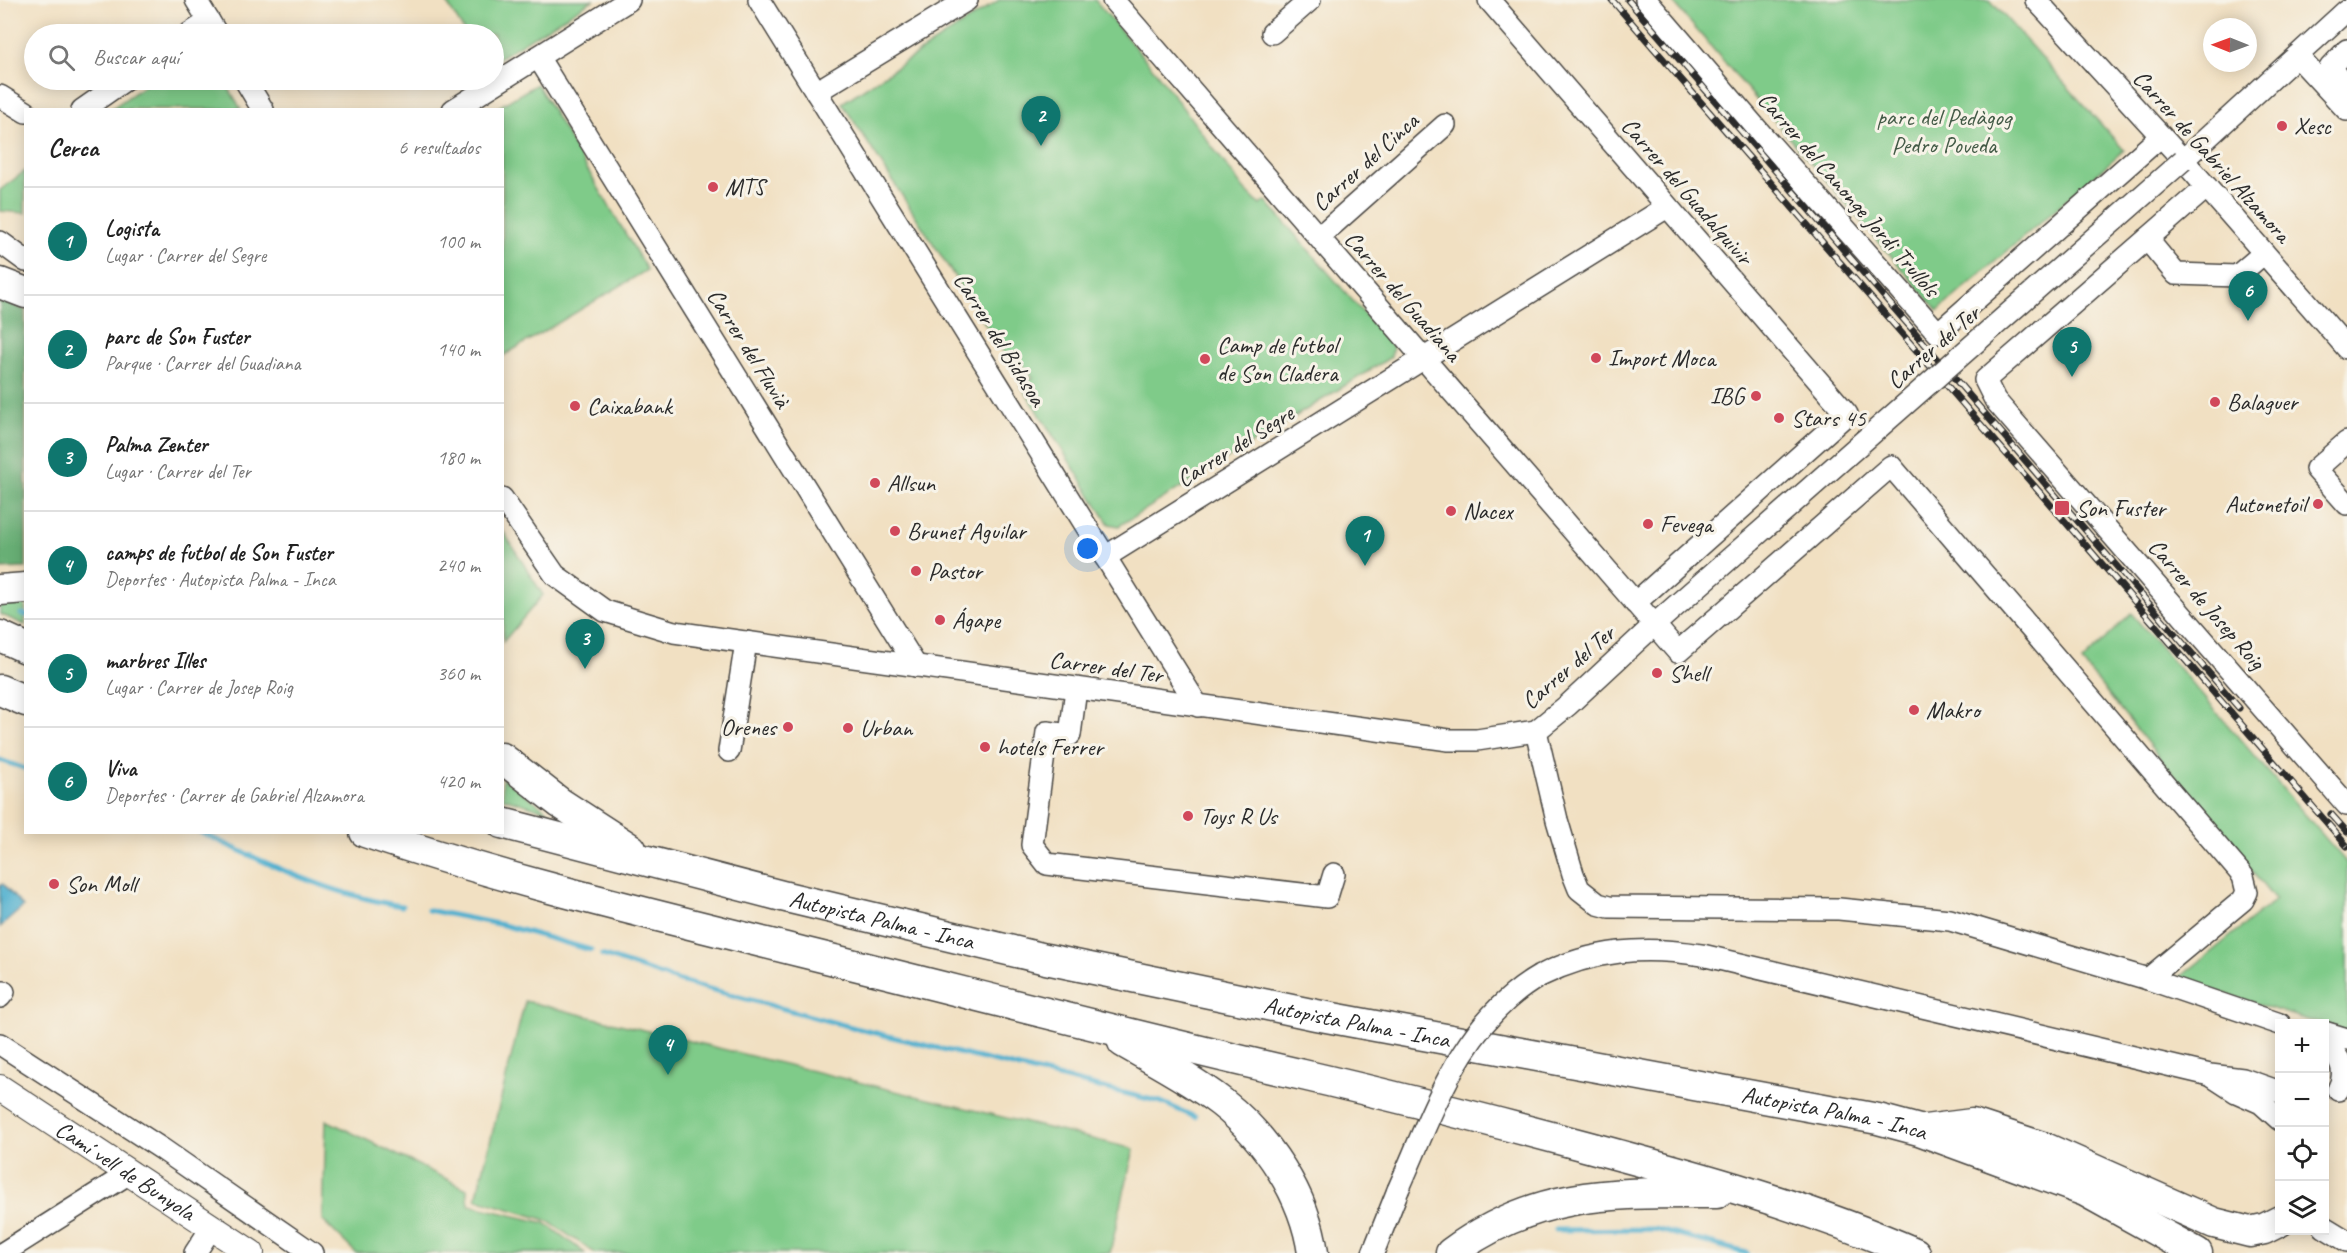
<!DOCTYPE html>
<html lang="es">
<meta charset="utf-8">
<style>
:root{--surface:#fff;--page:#f2f2f2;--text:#222;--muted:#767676;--line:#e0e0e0;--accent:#0f766e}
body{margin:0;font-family:Caveat,sans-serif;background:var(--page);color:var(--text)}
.controls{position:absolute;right:18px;bottom:18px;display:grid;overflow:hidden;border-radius:0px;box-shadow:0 3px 15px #0003}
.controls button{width:54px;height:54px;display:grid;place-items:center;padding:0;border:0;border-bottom:2px solid var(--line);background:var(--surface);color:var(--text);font:30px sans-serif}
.compass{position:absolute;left:2203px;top:18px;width:54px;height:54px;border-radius:50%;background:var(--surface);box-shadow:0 3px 15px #0003;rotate:271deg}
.you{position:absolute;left:1088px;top:549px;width:21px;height:21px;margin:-15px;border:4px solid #fff;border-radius:50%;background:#1a73e8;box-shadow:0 0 0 9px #1a73e833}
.badge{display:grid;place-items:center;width:39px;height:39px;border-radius:50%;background:var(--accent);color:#fff;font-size:20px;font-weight:700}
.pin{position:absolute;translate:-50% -50px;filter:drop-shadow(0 2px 3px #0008)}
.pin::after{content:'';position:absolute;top:32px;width:21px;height:18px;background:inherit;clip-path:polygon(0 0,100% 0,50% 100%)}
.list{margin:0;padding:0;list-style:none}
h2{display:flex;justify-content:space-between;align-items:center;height:78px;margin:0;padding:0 24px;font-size:26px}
h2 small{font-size:20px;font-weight:400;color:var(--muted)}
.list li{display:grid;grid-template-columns:39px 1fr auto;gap:18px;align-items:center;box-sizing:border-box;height:108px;padding:0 24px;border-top:2px solid var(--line)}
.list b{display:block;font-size:22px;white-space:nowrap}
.list p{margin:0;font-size:20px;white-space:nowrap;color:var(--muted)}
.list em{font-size:20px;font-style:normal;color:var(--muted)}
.icon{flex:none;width:33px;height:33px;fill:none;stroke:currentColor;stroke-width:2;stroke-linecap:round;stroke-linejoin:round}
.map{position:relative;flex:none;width:2347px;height:1253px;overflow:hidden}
.search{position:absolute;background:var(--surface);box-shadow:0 3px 15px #0003;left:24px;top:24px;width:480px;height:66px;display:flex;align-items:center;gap:15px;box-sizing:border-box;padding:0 21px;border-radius:33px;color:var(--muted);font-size:22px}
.panel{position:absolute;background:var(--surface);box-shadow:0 3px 15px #0003;left:24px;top:108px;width:480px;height:726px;border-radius:0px}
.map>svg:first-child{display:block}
.green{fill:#7fcb89;stroke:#557b5a;stroke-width:1.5}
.forest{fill:#67af75;stroke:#496d50;stroke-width:1.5}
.water{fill:#51b0cf;stroke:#3e6e7d;stroke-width:1.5}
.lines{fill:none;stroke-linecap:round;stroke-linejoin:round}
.stream{stroke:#51b0cf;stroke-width:5}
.minor-casing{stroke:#494642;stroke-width:24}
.major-casing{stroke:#494642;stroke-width:28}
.highway-casing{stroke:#494642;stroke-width:33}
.minor{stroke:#fff;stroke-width:21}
.major{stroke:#fff;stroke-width:26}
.highway{stroke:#fff;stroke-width:30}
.rail-casing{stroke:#2b2b2b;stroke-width:7}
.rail{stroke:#f7f3e8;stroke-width:4.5;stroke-dasharray:14;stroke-linecap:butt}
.minor-bridge-casing{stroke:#494642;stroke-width:24;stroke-linecap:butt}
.minor-bridge{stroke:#fff;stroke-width:21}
.poi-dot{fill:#d1495b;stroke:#f7f3e8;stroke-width:2}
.labels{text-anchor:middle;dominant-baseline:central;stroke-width:6;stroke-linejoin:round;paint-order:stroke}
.park-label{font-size:24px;fill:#445b47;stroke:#f7f3e8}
.poi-label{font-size:24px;fill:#2b2b2b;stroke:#f7f3e8;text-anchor:start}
.street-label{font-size:24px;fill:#2b2b2b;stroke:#f7f3e8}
</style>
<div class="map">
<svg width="2347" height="1253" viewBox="0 0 2347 1253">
<rect width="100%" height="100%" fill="#f7f3e8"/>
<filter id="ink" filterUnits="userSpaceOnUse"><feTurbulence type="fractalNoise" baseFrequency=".0167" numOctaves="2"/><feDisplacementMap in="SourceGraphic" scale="12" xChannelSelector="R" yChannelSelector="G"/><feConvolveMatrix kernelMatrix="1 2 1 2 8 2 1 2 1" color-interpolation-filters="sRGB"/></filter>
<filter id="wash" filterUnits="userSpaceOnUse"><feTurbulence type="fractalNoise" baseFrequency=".008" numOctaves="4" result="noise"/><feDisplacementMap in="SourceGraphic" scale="24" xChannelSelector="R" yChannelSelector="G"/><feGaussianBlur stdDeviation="1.35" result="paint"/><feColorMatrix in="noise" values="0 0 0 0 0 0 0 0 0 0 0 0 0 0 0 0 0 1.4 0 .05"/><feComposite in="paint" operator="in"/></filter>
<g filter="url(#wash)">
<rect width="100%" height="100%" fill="#f1e0c2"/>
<g class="green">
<path d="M445,0h148l-99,61v-27h-28z"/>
<path d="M999,0h96l61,72 88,117 16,16 6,-4 127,146 -2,10 -272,169 -10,-2 -88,-139 12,-7 -13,-18 -10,2 -168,-259z"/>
<path d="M1671,0h319l134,150 -186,161z"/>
<path d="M153,80h71l17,29h-130z"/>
<path d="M537,84l110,186 -144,86 -1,-246 -7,-1z"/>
<path d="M25,171v42l-25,-2v-21z"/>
<path d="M503,531l40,64 -40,47z"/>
<path d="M0,602h25v23l-25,-11z"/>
<path d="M2131,613l216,250v170l-23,-9 -7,-1 -139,-44 97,-79 -193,-238z"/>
<path d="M502,778l48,34 -47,-14z"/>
<path d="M525,1001l609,148 -24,104h-515l-49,-33 -70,-21z"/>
<path d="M326,1120l141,69 2,16 76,18 40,30h-229l-33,-32z"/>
</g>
<path class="forest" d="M0,300l25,10 1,258 -26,1z"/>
<path class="water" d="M3,884l20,23 -23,20v-41z"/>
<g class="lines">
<g class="stream">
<path d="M21,614l5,1"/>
<path d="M0,760l26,9"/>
<path d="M200,832c65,31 131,63 202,74"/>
<path d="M428,910l75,15 88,25"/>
<path d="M602,955l74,25 179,48 306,74 34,15"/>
<path d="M1556,1230l99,-1 92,24"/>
</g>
</g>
</g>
<g filter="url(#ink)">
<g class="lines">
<g class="minor-casing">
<g id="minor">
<path d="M196,0l21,34"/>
<path d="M759,0l439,706"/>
<path d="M1113,0l565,652 213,-186 352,410 4,16 -4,8 -95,79"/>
<path d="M1489,0l358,414 -212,189"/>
<path d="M1646,0l116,135 176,198 223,-197"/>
<path d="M2036,0l147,160 164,188"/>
<path d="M1272,33l38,-33"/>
<path d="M189,34l20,-13"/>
<path d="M2347,50l-17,18 17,20"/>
<path d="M2297,56l50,54"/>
<path d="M538,57l378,609"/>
<path d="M245,80l18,30"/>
<path d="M816,92l151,-92"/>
<path d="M0,96l26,16"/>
<path d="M82,110l43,-30"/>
<path d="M453,110l176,-110"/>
<path d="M2183,160l164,-150"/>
<path d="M2207,187l-222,193 10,20 352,405"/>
<path d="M1319,237l126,-112"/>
<path d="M2147,239l29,35 61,2 27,-23"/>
<path d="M0,242l26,19"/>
<path d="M2347,442l-31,27 31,35"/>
<path d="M502,498l53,77 50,36 69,21 775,108h28l59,-9 32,-26 86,-80 97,-85"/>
<path d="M1105,557l562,-350"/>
<path d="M1076,689l-6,46 -23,-3 -15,113 15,19 280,33 7,-23"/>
<path d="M1536,731l21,89 16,54 6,15 19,15 11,3 230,2 111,11 198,59 132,45"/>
<path d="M729,751l17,-109"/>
<path d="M1540,976c53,-27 105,-30 162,-21l508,120 33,4 37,13"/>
<path d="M0,997l4,-5"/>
<path d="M2324,1032l23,7"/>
<path d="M0,1044l162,105 150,104"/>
<path d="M2324,1047c18,7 23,27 14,43"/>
<path d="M2213,1077l23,15 25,11 19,17"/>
<path d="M2324,1227l23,14"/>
<path d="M3,1253l128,-81"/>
<path d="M195,1253l17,-26"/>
<path d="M1373,1253l25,-63"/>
</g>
</g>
<g class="major-casing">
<g id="major">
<path id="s1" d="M0,1088l251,165"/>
</g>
</g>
<g class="highway-casing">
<g id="highway">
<path d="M0,283l26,10"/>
<path d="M0,590l26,-2"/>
<path d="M0,636l26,12"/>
<path d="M0,690l26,11"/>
<path d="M502,758l58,45 71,46"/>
<path id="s2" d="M502,823l280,73 264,63 270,56 562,104 41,11 166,61 112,62"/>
<path d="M365,832c143,49 290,83 437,120 167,41 334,85 501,123 95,22 189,46 282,71 112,30 224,61 330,107"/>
<path d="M1123,1042c33,19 68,37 98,60 46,36 84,93 92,151"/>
<path d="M1925,1130l47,-6 73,24 169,75 36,9 14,-3 16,-8"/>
<path d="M1451,1253c87,-64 164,-60 266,-60"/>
</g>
</g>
<use href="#minor" class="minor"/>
<use href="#major" class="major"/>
<use href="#highway" class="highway"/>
<g class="rail-casing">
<g id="rail">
<path d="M1612,0l735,846"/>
<path d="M1628,0l611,708"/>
<path d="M2331,814l16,18"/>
</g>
</g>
<use href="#rail" class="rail"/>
<g class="minor-bridge-casing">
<g id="minor-bridge">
<path d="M1751,540l432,-380"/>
<path d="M1398,1190c35,-78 63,-169 142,-214"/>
</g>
</g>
<use href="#minor-bridge" class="minor-bridge"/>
</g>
</g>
<g class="poi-dot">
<circle cx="2282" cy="126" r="6"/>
<circle cx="713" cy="187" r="6"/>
<circle cx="1596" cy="358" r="6"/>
<circle cx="1205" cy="359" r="6"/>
<circle cx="1756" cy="396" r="6"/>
<circle cx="2215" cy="402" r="6"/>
<circle cx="575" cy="406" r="6"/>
<circle cx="1779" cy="418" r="6"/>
<circle cx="875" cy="483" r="6"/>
<circle cx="2318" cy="504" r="6"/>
<rect x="2054" y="500" width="16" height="16" rx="3"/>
<circle cx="1451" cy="511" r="6"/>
<circle cx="1648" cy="524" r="6"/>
<circle cx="895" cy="531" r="6"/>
<circle cx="916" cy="571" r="6"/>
<circle cx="940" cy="620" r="6"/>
<circle cx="1657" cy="673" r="6"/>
<circle cx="1914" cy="710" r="6"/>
<circle cx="788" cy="727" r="6"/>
<circle cx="848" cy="728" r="6"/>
<circle cx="985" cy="747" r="6"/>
<circle cx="1188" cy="816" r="6"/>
<circle cx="54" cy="884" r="6"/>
</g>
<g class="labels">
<g class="park-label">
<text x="1944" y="117">parc del Pedàgog<tspan x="1944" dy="28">Pedro Poveda</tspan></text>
</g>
<g class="poi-label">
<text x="2294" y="126">Xesc</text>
<text x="725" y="187">MTS</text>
<text x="1217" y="345">Camp de futbol<tspan x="1217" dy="28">de Son Cladera</tspan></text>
<text x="1608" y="358">Import Moca</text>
<text x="1744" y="396" text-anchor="end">IBG</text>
<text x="2227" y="402">Balaguer</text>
<text x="587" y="406">Caixabank</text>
<text x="1791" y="418">Stars 45</text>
<text x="887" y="483">Allsun</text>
<text x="2306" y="504" text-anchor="end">Autonetoil</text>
<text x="2076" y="508">Son Fuster</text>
<text x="1463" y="511">Nacex</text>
<text x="1660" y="524">Fevega</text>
<text x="907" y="531">Brunet Aguilar</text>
<text x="928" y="571">Pastor</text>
<text x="952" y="620">Ágape</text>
<text x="1669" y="673">Shell</text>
<text x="1926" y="710">Makro</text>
<text x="776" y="727" text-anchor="end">Orenes</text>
<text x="860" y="728">Urban</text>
<text x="997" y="747">hotels Ferrer</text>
<text x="1200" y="816">Toys R Us</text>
<text x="66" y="884">Son Moll</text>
</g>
<g class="street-label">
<text transform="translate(2212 156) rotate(48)">Carrer de Gabriel Alzamora</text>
<text transform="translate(1365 162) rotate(-42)">Carrer del Cinca</text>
<text transform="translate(1687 191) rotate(49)">Carrer del Guadalquivir</text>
<text transform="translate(1849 194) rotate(49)">Carrer del Canonge Jordi Trullols</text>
<text transform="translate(1403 296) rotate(49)">Carrer del Guadiana</text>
<text transform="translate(1000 339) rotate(58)">Carrer del Bidasoa</text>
<text transform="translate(1933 347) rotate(-41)">Carrer del Ter</text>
<text transform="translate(749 348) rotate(58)">Carrer del Fluvià</text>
<text transform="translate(1235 446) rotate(-32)">Carrer del Segre</text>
<text transform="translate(2207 604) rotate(49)">Carrer de Josep Roig</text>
<text transform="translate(1106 667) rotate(8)">Carrer del Ter</text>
<text transform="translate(1568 667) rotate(-41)">Carrer del Ter</text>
<text stroke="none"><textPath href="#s2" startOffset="392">Autopista Palma - Inca</textPath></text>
<text stroke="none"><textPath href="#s2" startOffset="878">Autopista Palma - Inca</textPath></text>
<text stroke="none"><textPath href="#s2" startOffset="1364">Autopista Palma - Inca</textPath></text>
<text stroke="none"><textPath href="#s1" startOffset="150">Camí vell de Bunyola</textPath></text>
</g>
</g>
</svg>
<div class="controls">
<button>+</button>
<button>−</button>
<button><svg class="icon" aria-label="locate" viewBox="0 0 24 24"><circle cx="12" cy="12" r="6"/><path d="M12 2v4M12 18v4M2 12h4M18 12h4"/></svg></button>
<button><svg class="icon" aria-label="layers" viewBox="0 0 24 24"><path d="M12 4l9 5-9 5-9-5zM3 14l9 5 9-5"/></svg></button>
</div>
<svg class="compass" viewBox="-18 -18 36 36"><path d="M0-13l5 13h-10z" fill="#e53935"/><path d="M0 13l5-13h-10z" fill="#767676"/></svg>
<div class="you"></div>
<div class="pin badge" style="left:1365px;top:566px">1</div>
<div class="pin badge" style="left:1041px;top:146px">2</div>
<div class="pin badge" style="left:585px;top:669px">3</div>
<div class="pin badge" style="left:668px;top:1075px">4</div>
<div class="pin badge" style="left:2072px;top:377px">5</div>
<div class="pin badge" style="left:2248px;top:321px">6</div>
<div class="search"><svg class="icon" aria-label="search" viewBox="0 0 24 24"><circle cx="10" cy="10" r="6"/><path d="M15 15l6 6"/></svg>Buscar aquí</div>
<section class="panel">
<h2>Cerca<small>6 resultados</small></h2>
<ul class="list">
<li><span class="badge">1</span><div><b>Logista</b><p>Lugar · Carrer del Segre</p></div><em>100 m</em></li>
<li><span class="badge">2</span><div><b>parc de Son Fuster</b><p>Parque · Carrer del Guadiana</p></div><em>140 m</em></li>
<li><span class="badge">3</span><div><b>Palma Zenter</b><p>Lugar · Carrer del Ter</p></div><em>180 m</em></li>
<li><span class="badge">4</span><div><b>camps de futbol de Son Fuster</b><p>Deportes · Autopista Palma - Inca</p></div><em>240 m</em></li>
<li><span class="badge">5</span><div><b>marbres Illes</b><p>Lugar · Carrer de Josep Roig</p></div><em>360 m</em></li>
<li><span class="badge">6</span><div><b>Viva</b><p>Deportes · Carrer de Gabriel Alzamora</p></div><em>420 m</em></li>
</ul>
</section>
</div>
